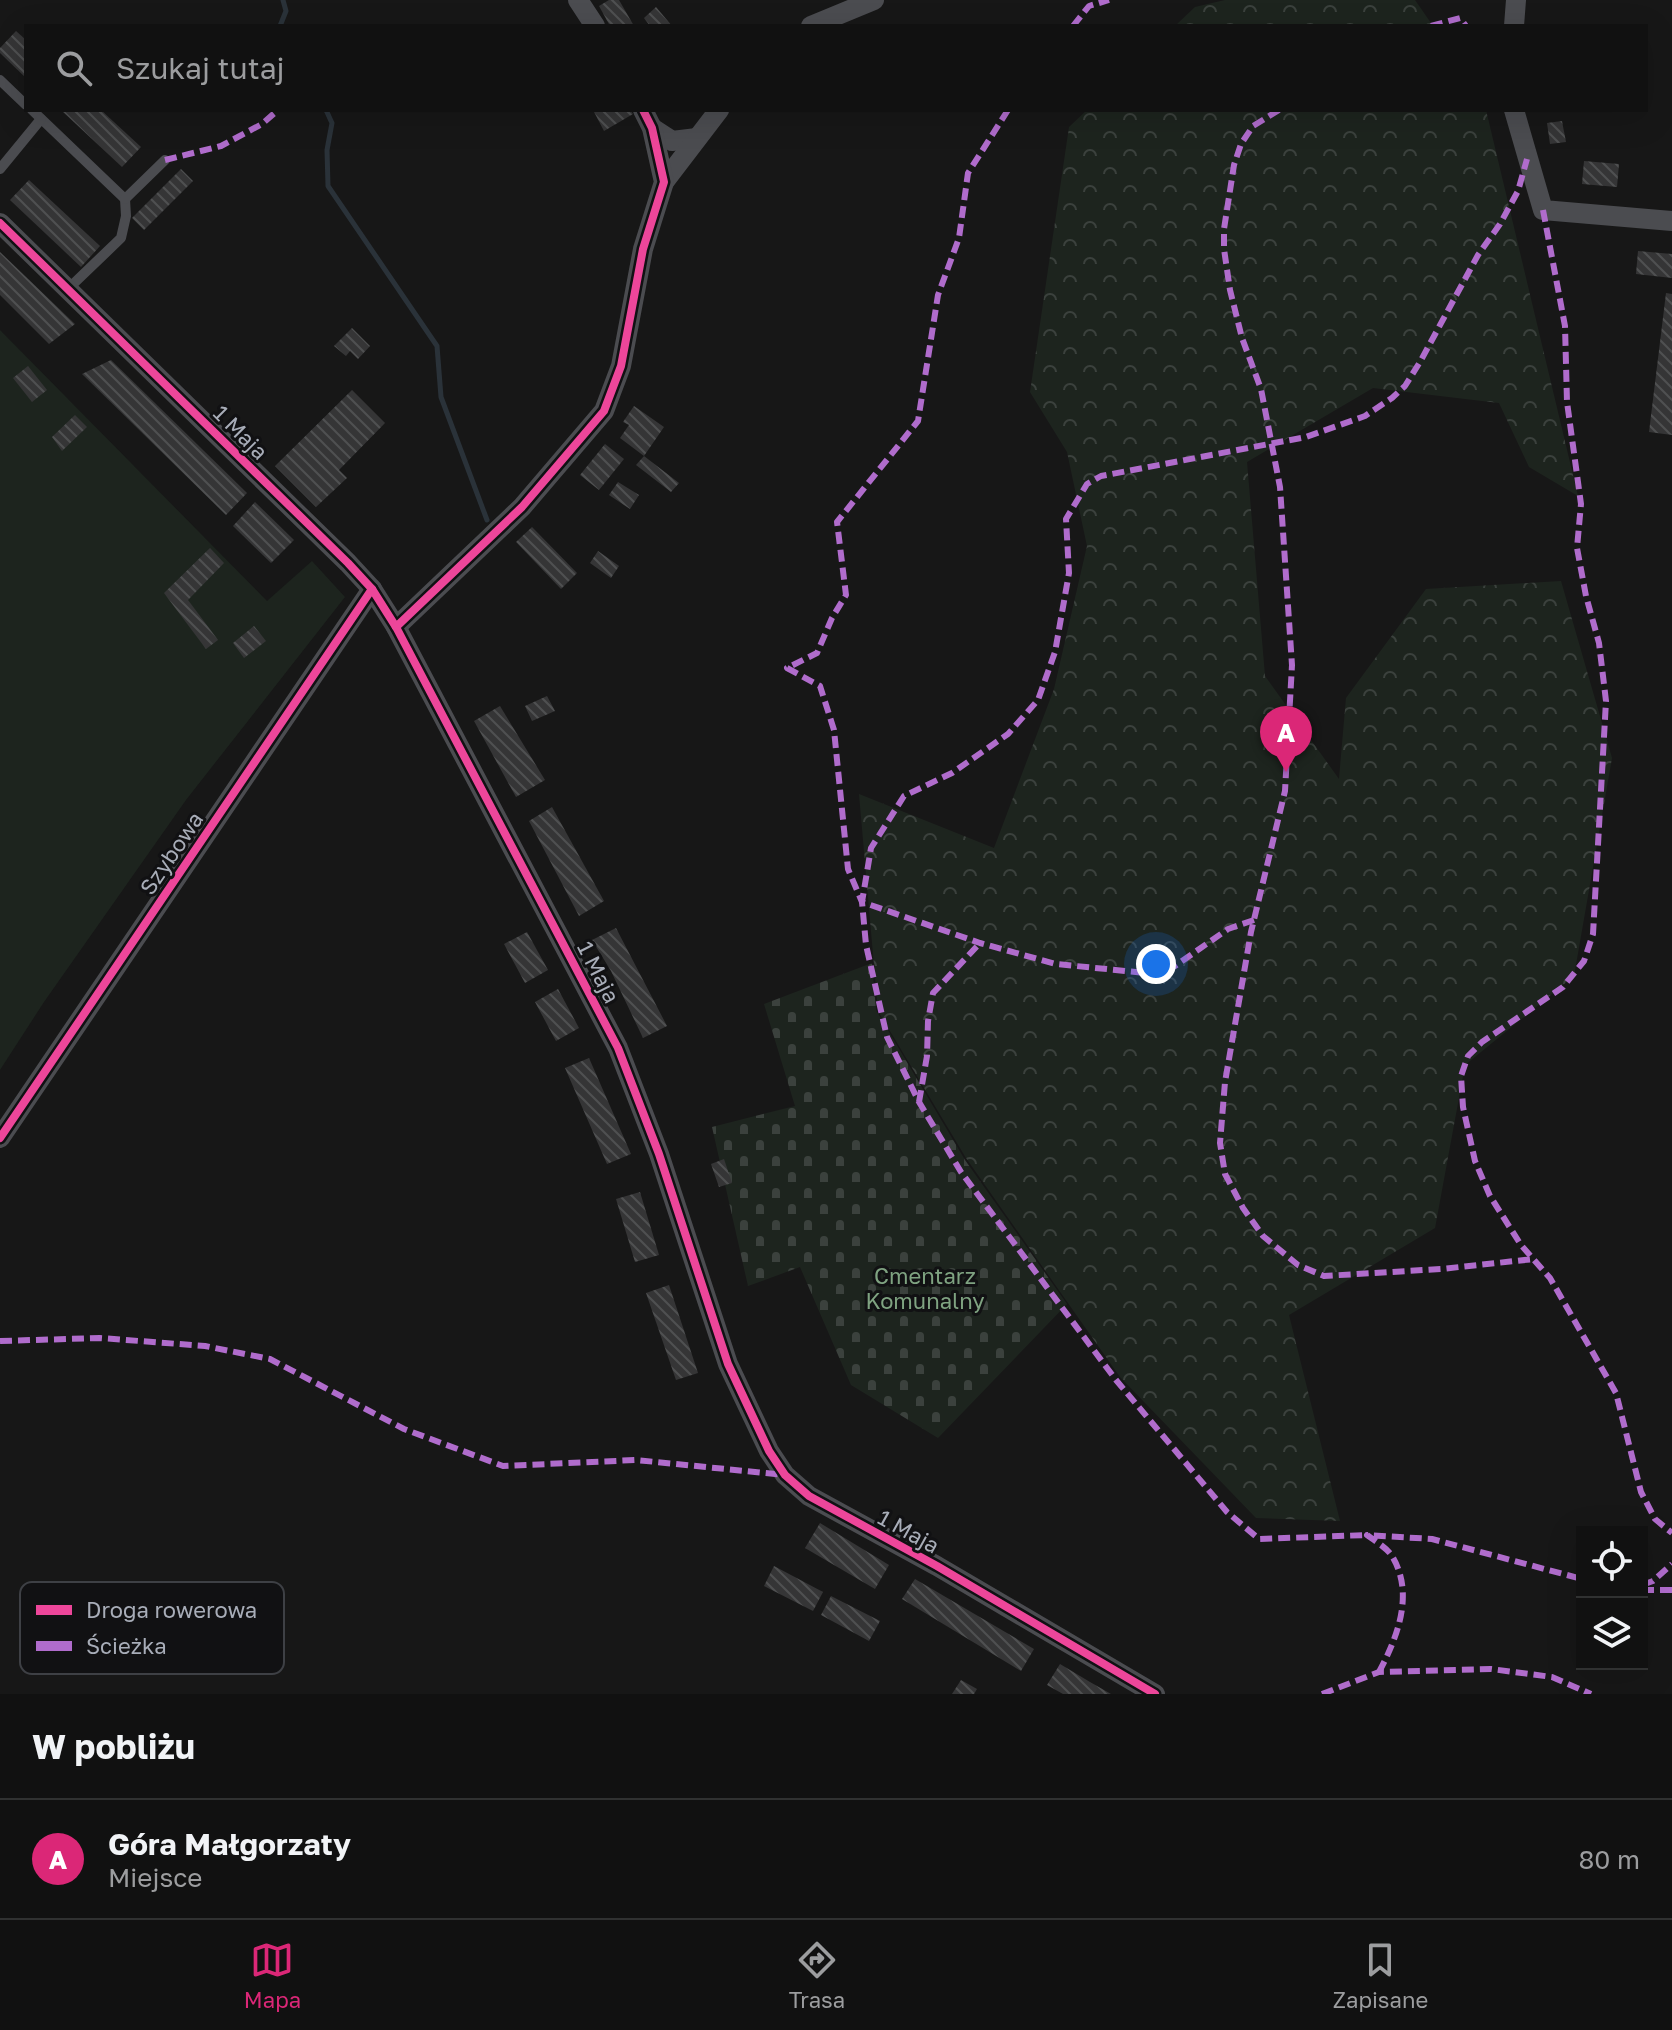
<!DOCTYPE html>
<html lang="pl">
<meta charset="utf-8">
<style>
:root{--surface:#111;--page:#1e1f1f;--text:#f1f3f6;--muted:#9c9d9f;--line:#303131;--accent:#db2777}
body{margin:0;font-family:"Golos Text",sans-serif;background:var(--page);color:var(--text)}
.controls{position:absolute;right:24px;bottom:24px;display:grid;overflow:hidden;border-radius:0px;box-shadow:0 8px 32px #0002}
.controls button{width:72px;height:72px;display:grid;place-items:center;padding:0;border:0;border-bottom:2px solid var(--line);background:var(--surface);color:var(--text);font:40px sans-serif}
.you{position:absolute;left:1156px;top:964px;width:28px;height:28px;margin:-20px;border:6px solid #fff;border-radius:50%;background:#1a73e8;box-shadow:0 0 0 12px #1a73e833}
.badge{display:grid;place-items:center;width:52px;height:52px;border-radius:50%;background:var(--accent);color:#fff;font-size:26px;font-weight:700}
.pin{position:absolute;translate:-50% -66px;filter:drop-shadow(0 2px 4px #0008)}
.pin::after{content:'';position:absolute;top:42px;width:28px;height:24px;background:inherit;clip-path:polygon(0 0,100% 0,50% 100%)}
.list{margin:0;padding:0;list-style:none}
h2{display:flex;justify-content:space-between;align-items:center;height:104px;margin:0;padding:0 32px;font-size:34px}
h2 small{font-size:26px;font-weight:400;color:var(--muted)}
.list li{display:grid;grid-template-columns:52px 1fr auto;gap:24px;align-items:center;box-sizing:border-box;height:120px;padding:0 32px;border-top:2px solid var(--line)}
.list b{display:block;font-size:30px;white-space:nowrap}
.list p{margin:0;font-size:26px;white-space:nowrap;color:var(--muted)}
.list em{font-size:26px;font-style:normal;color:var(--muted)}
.icon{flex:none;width:44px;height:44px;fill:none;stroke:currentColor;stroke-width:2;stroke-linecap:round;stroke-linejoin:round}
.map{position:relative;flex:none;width:1672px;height:1694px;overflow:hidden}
.search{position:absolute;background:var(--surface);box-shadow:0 8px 32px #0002;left:24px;right:24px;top:24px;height:88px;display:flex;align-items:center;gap:20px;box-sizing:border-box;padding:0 28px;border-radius:0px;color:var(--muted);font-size:30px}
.sheet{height:224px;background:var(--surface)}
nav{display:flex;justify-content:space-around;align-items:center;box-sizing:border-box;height:112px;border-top:2px solid var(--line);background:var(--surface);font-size:22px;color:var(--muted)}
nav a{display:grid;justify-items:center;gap:4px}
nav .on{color:var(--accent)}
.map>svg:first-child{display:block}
.forest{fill:url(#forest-crowns)}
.cemetery{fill:url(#cemetery-stones)}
.garden{fill:#1d241e}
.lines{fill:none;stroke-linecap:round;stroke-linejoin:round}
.stream{stroke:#2a3239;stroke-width:5}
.building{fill:url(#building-back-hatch)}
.lane{stroke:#4b4c50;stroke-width:10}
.street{stroke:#4b4c50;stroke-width:20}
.quiet{stroke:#b06ccc;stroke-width:6;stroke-dasharray:12 6;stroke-linecap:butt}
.cycleway-casing{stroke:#111113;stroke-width:13}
.cycleway{stroke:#ed469a;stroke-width:8}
.labels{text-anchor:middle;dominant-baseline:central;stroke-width:6;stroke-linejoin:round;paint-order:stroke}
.street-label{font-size:22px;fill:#a8adb8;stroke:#111113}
.park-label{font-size:22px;fill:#7fa381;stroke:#111113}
.key{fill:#111113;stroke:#3e4045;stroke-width:2}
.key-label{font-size:22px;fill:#a8adb8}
</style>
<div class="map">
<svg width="1672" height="1694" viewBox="0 0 1672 1694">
<defs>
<pattern id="forest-crowns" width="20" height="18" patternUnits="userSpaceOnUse" patternTransform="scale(2)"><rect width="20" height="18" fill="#1d241e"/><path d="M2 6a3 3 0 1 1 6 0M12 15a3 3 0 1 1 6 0" fill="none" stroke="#3b413d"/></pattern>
<pattern id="cemetery-stones" width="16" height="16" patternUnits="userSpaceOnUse" patternTransform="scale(2)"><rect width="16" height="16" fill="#1d241e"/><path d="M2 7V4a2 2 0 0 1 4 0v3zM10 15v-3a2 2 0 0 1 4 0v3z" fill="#3b413d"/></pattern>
<pattern id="building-back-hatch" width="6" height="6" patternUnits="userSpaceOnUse" patternTransform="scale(2)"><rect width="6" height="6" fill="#353536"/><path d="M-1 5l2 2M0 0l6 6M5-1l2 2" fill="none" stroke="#4f5051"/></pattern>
</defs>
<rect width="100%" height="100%" fill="#171717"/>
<g class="forest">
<path d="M1225,0h190l18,26h-258l20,-19z"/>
<path d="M1087,110h399l92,386 -49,-29 -30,-64 -126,-15 -126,74 18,214 74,103 7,-81 80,-109 135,-8 51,177 -38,218 -109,89 -30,163 -146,87 51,206 -84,-3 -136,-141 -154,-219 -88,-147 -19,-217 135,54 60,-159 33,-143 -20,-94 -37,-60 39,-265z"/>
</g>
<path class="cemetery" d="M872,963l4,47 89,150 102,144 -129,134 -87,-53 -51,-118 -52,19 -36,-159 83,-21 -31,-102z"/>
<path class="garden" d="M0,330l267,271 45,-40 33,36 -159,203 -142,202 -44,68z"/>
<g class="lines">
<g class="stream">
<path d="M280,26l6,-15 -3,-11"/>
<path d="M326,110l6,13 -5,27 1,36 109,160 4,51 46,123"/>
</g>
</g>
<g class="building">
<path d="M609,0h10l15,26h-24l-11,-20z"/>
<path d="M656,7l16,19h-22l-6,-8z"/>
<path d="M16,31l10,9v38l-26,-25v-5z"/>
<path d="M61,110h40l40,37 -19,20z"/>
<path d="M593,110h37l3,4 -29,17z"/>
<path d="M1562,121l4,21 -16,2 -3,-21z"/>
<path d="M1584,161l35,3 -2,23 -35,-3z"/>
<path d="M181,169l12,12 -49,49 -12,-12z"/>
<path d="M29,180l71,66 -19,21 -71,-67z"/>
<path d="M1638,251l34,3v24l-36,-4z"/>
<path d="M0,252l75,72 -26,20 -49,-49z"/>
<path d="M1666,293l6,1v141l-23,-3z"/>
<path d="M352,328l18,18 -12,13 -8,-8 -4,5 -12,-10z"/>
<path d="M111,360l136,133 -21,22 -144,-141z"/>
<path d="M28,366l19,24 -15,12 -19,-24z"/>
<path d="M352,390l33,33 -46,47 8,8 -31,29 -41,-41z"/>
<path d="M634,406l30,21 -20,29 35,27 -8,9 -35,-27 8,-9 -24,-18 9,-13 -6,-3z"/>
<path d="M75,415l12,12 -25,24 -10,-14z"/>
<path d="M605,444l19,15 -25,31 -19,-15z"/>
<path d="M618,482l21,13 -9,14 -21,-14z"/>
<path d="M255,502l39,38 -23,23 -38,-37z"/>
<path d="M532,527l45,46 -16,16 -45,-47z"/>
<path d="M210,548l14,15 -36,37 30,40 -12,9 -42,-56z"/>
<path d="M598,551l21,15 -8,12 -21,-15z"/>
<path d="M254,626l12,15 -22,17 -11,-15z"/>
<path d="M547,696l8,15 -23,10 -7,-15z"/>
<path d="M500,706l45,74 -29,17 -42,-76z"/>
<path d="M552,807l52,94 -25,15 -50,-95z"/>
<path d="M616,928l51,98 -24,12 -32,-67 -19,-31z"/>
<path d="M527,932l21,38 -23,13 -21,-39z"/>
<path d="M558,989l21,39 -23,13 -21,-39z"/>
<path d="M589,1058l42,96 -24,10 -42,-96z"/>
<path d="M724,1159l8,24 -13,4 -8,-23z"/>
<path d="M640,1192l19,63 -24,7 -19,-63z"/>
<path d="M669,1285l29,88 -22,7 -30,-87z"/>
<path d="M820,1523l69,42 -14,24 -70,-41z"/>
<path d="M774,1566l49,26 -10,19 -49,-25z"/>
<path d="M915,1579l119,70 -13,22 -119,-72z"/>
<path d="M831,1596l49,25 -11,20 -48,-26z"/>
<path d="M1060,1664l30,18 21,12h-48l-16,-9z"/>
<path d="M961,1680l16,9 -3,5h-22z"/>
</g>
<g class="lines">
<g class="lane">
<path d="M0,80l26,25"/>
<path d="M32,110l93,89 1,17 -5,22 -52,50"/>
<path d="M0,169l41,-50"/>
<path d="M125,199l40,-39"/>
</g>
<g class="street">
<path d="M578,0l17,26"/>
<path d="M811,26l63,-26"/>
<path d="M1514,26l2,-26"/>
<path d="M1514,110l29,100 129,11"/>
<path d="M652,128l20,13 25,-3"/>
<path d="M664,182l55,-72"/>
<path d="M0,223l348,340 24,26 24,38 222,421 41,106 69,210 41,87 16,24 24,21 128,70 218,128"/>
<path d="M396,627l126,-120 82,-96 17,-45 22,-117 21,-67 -12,-54 -9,-18"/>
<path d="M0,1138l372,-549"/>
</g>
<g class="quiet">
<path d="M1073,26l16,-20 20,-6"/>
<path d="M1431,26l29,-8 6,8"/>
<path d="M1008,110l-40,63 -9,65 -21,57 -20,126 -81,101 9,73 -14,23 -15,35 -30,15 33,18 14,44 14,139 14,33 4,43 21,92 32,65 42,70 155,208 111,132 32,27 108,-4"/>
<path d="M1279,110l-26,16 -12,18 -7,21 -10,64v20l6,41 12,48 19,51 19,98 12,178 -7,126 -34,141 -26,150 -5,61 5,31 18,34 20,28 35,29 26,11 117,-7 93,-10"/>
<path d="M165,160l56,-14 41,-22 16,-14"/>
<path d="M1543,210l22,116 2,76 14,102 -4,44 9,48 13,47 7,58 -13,233 -9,27 -21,26 -81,55 -14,14 -7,20 2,31 12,54 15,35 31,49 29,33 66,115 25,99 14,27 17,14"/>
<path d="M1254,920l-26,9 -53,37 -19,8 -100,-10 -76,-21 -118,-41 9,-54 33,-52 48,-23 56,-39 30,-34 17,-48 14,-79 -3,-54 21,-35 14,-8 205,-39 59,-21 27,-18 13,-12 15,-24 58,-107 22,-31 18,-33 9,-32"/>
<path d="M919,1102l8,-46 1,-35 5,-28 47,-50"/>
<path d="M0,1341l100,-3 105,8 65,13 134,70 99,37 133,-6 149,15"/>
<path d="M1642,1585l11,-4 19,-17"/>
<path d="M1642,1590h30"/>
<path d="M1379,1672c18,-34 36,-78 13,-116 -5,-8 -17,-15 -25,-21l65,4 150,40"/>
<path d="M1322,1694l57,-22 112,-3 61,8 39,17"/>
</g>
<g class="cycleway-casing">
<g id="cycleway">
<path d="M0,223l348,340 24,26 24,38 222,421 41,106 69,210 41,87 16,24 24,21 128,70 218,128"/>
<path d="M396,627l126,-120 82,-96 17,-45 22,-117 21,-67 -12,-54 -9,-18"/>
<path d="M0,1138l372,-549"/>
</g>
</g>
<use href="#cycleway" class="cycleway"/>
</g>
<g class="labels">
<g class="street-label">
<text transform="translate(241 432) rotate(45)">1 Maja</text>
<text transform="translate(171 853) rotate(-56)">Szybowa</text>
<text transform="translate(599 972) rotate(63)">1 Maja</text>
<text transform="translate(909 1531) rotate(29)">1 Maja</text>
</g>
<g class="park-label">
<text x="925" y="1275">Cmentarz<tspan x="925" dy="25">Komunalny</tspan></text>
</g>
</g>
<rect x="20" y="1582" width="264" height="92" rx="12" class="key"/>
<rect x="36" y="1605" width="36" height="10" fill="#ed469a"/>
<rect x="36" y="1641" width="36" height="10" fill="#b06ccc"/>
<g class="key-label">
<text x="86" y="1618">Droga rowerowa</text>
<text x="86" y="1654">Ścieżka</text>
</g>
</svg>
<div class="controls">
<button><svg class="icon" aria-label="locate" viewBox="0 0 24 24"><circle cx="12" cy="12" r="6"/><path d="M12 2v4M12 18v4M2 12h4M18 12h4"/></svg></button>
<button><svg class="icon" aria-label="layers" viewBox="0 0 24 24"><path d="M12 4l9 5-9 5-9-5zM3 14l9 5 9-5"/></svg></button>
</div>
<div class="you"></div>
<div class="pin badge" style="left:1286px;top:772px">A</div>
<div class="search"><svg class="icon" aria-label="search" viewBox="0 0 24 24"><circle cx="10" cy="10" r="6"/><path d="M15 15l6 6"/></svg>Szukaj tutaj</div>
</div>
<section class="sheet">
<h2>W pobliżu<small></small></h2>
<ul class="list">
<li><span class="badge">A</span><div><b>Góra Małgorzaty</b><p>Miejsce</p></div><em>80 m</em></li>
</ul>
</section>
<nav>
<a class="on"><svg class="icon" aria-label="map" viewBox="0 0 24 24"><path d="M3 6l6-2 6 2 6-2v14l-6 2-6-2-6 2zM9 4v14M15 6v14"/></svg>Mapa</a>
<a><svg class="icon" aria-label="directions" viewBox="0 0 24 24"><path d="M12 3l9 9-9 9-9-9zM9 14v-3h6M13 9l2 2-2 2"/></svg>Trasa</a>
<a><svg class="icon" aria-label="saved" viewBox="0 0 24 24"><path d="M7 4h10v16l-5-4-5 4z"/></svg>Zapisane</a>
</nav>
